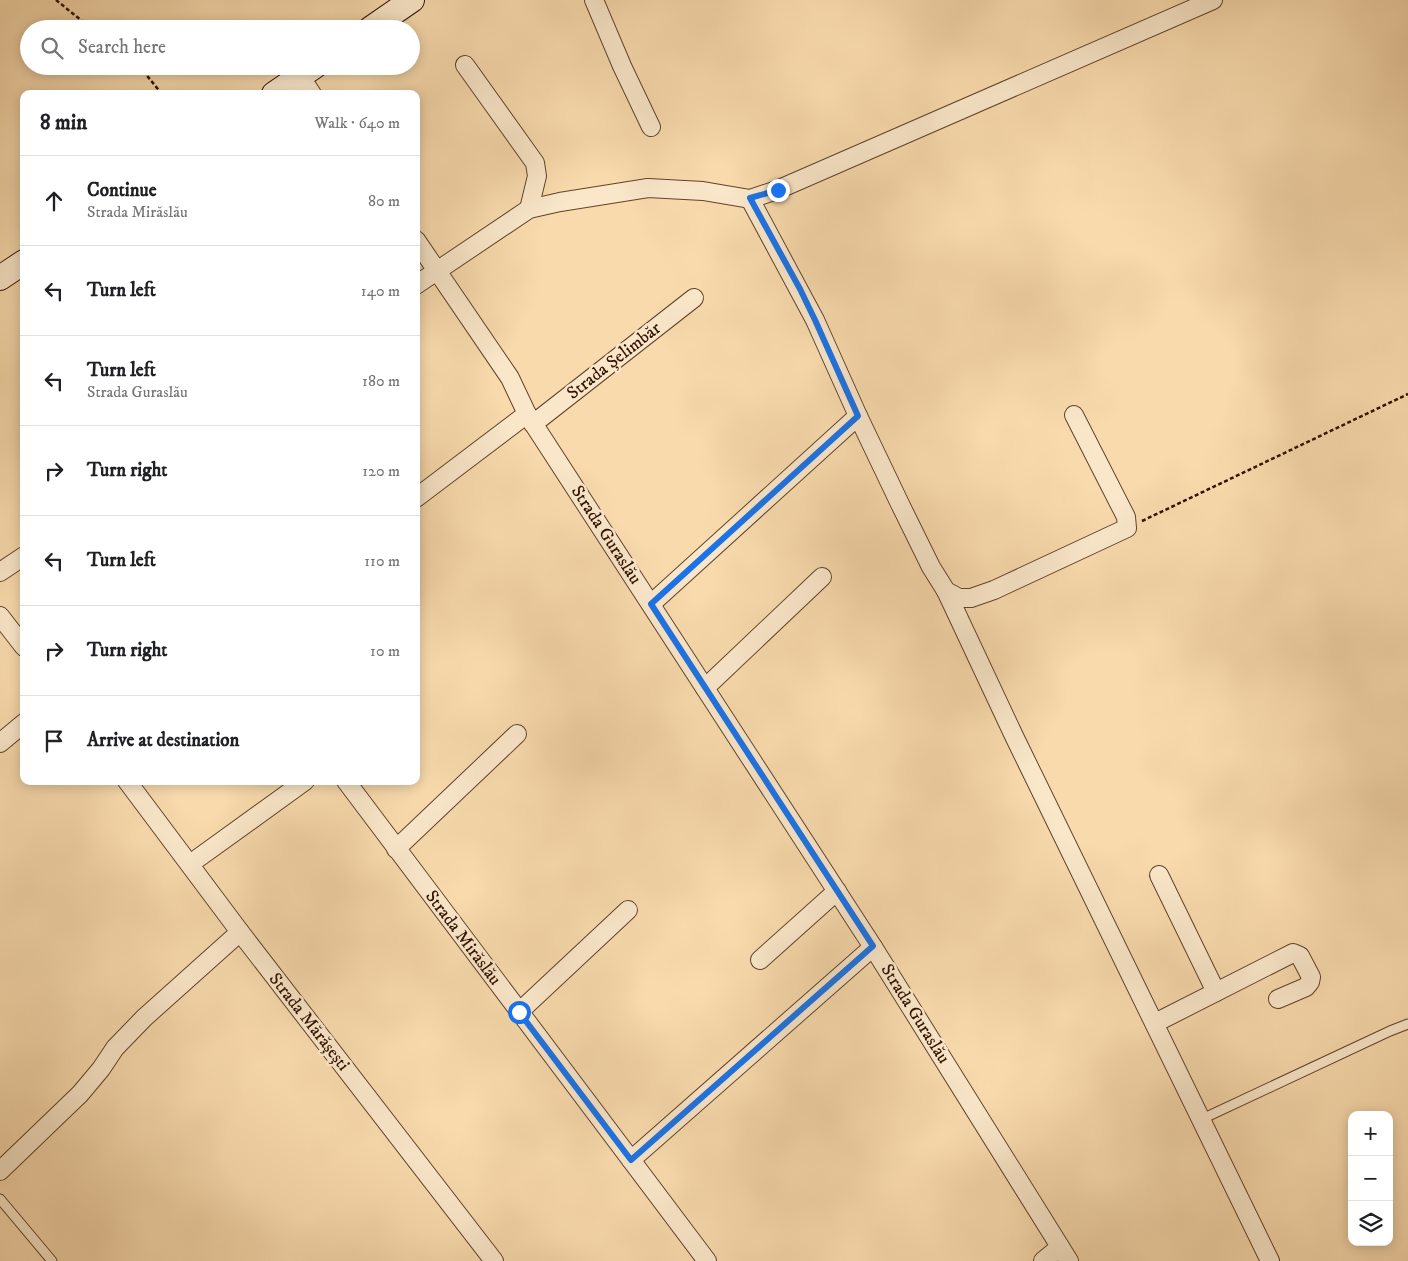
<!DOCTYPE html>
<meta charset="utf-8">
<style>
:root{--surface:#fff;--page:#f6f6f6;--text:#202124;--muted:#757577;--line:#e0e0e0}
body{margin:0;font-family:"IM FELL DW Pica",serif;background:var(--page);color:var(--text)}
.controls{position:absolute;right:15px;bottom:15px;display:grid;overflow:hidden;border-radius:10px;box-shadow:0 2px 12px #0003}
.controls button{width:45px;height:45px;display:grid;place-items:center;padding:0;border:0;border-bottom:1px solid var(--line);background:var(--surface);color:var(--text);font:25px sans-serif}
.stop{position:absolute;width:15px;height:15px;margin:-11px;border:4px solid #1a73e8;border-radius:50%;background:#fff}
.stop.end{background:#1a73e8;border-color:#fff;box-shadow:0 1px 5px #0008}
.list{margin:0;padding:0;list-style:none}
h2{display:flex;justify-content:space-between;align-items:center;height:65px;margin:0;padding:0 20px;font-size:21px}
h2 small{font-size:16px;font-weight:400;color:var(--muted)}
.list li{display:grid;grid-template-columns:32px 1fr auto;gap:15px;align-items:center;box-sizing:border-box;height:90px;padding:0 20px;border-top:1px solid var(--line)}
.list b{display:block;font-size:19px;white-space:nowrap}
.list p{margin:0;font-size:16px;white-space:nowrap;color:var(--muted)}
.list em{font-size:16px;font-style:normal;color:var(--muted)}
.icon{flex:none;width:28px;height:28px;fill:none;stroke:currentColor;stroke-width:2;stroke-linecap:round;stroke-linejoin:round}
.map{position:relative;flex:none;width:1408px;height:1261px;overflow:hidden}
.search{position:absolute;background:var(--surface);box-shadow:0 2px 12px #0003;left:20px;top:20px;width:400px;height:55px;display:flex;align-items:center;gap:12px;box-sizing:border-box;padding:0 18px;border-radius:28px;color:var(--muted);font-size:19px}
.panel{position:absolute;background:var(--surface);box-shadow:0 2px 12px #0003;left:20px;top:90px;width:400px;height:695px;border-radius:10px}
.map>svg:first-child{display:block}
.lines{fill:none;stroke-linecap:round;stroke-linejoin:round}
.service-casing{stroke:#61432b;stroke-width:11}
.minor-casing{stroke:#61432b;stroke-width:20}
.secondary-casing{stroke:#2f1100;stroke-width:26}
.path{stroke:#2f1100;stroke-width:2.5;stroke-dasharray:4 2.5;stroke-linecap:butt}
.service{stroke:#fae7ca;stroke-width:9}
.minor{stroke:#fae7ca;stroke-width:18}
.secondary{stroke:#fae7ca;stroke-width:24}
.route{stroke:#1a73e8;stroke-width:6}
.labels{text-anchor:middle;dominant-baseline:central;stroke-width:5;stroke-linejoin:round;paint-order:stroke}
.street-label{font-size:18px;fill:#2f1100;stroke:#fae7ca}
</style>
<div class="map">
<svg width="1408" height="1261" viewBox="0 0 1408 1261">
<rect width="100%" height="100%" fill="#f8daad"/>
<filter id="stains"><feTurbulence type="fractalNoise" baseFrequency=".004" numOctaves="4"/><feColorMatrix values="0 0 0 0 .2 0 0 0 0 .09 0 0 0 0 .02 0 0 0 .5 -.17"/></filter>
<radialGradient id="worn" r=".72"><stop offset=".6" stop-color="#630" stop-opacity="0"/><stop offset="1" stop-color="#630" stop-opacity=".3"/></radialGradient>
<g class="lines">
<g class="service-casing">
<g id="service">
<path d="M1202,1119l188,-88 18,-7"/>
<path d="M0,1199l52,62"/>
</g>
</g>
<g class="minor-casing">
<g id="minor">
<path d="M594,0l28,66 29,61"/>
<path d="M465,65l70,98 2,13 -8,33"/>
<path d="M300,76l12,18"/>
<path d="M750,199l65,121 43,96 42,88 31,63 15,24 13,7h12l23,-8 133,-62 -1,-11 -52,-102"/>
<path d="M416,240l94,138 17,36 346,533 196,314"/>
<path d="M416,285l113,-76 31,-7 88,-14 55,3 47,8 27,-9 436,-190"/>
<path d="M533,424l161,-126"/>
<path d="M416,498l111,-84"/>
<path d="M0,572l24,-16"/>
<path d="M946,591l68,145 256,525"/>
<path d="M651,604l207,-188"/>
<path d="M0,616l24,31"/>
<path d="M705,688l117,-111"/>
<path d="M0,743l24,-20"/>
<path d="M127,781l113,151 254,329"/>
<path d="M346,781l361,480"/>
<path d="M396,849l121,-115"/>
<path d="M190,864l115,-83"/>
<path d="M1159,875l57,117"/>
<path d="M760,960l77,-69"/>
<path d="M519,1012l109,-102"/>
<path d="M1155,1023l138,-70 7,3 11,21 -1,5 -4,5 -28,12"/>
<path d="M631,1160l242,-213"/>
<path d="M0,1171l80,-77 21,-25 14,-21 29,-30 96,-86"/>
<path d="M1043,1261l17,-14"/>
</g>
</g>
<g class="secondary-casing">
<g id="secondary">
<path d="M370,29l42,-29"/>
<path d="M274,94l41,-28"/>
<path d="M0,278l24,-16"/>
</g>
</g>
<g class="path">
<path d="M56,0l36,29"/>
<path d="M139,66l23,28"/>
<path d="M1142,521l266,-127"/>
</g>
<use href="#service" class="service"/>
<use href="#minor" class="minor"/>
<use href="#secondary" class="secondary"/>
</g>
<g class="lines">
<path class="route" d="M519,1012l112,148 242,-214 -222,-342 207,-188 -43,-96 -15,-31 -50,-91 28,-8"/>
</g>
<g class="labels">
<g class="street-label">
<text transform="translate(614 361) rotate(-38)">Strada Șelimbăr</text>
<text transform="translate(606 535) rotate(57)">Strada Guraslău</text>
<text transform="translate(463 938) rotate(53)">Strada Mirăslău</text>
<text transform="translate(915 1014) rotate(58)">Strada Guraslău</text>
<text transform="translate(309 1022) rotate(52)">Strada Mărășești</text>
</g>
</g>
<rect width="100%" height="100%" filter="url(#stains)"/>
<rect width="100%" height="100%" fill="url(#worn)"/>
</svg>
<div class="controls">
<button>+</button>
<button>−</button>
<button><svg class="icon" aria-label="layers" viewBox="0 0 24 24"><path d="M12 4l9 5-9 5-9-5zM3 14l9 5 9-5"/></svg></button>
</div>
<div class="stop" style="left:519px;top:1012px"></div>
<div class="stop end" style="left:778px;top:190px"></div>
<div class="search"><svg class="icon" aria-label="search" viewBox="0 0 24 24"><circle cx="10" cy="10" r="6"/><path d="M15 15l6 6"/></svg>Search here</div>
<section class="panel">
<h2>8 min<small>Walk · 640 m</small></h2>
<ul class="list">
<li><svg class="icon" aria-label="ahead" viewBox="0 0 24 24"><path d="M12 20V5M6 11l6-6 6 6"/></svg><div><b>Continue</b><p>Strada Mirăslău</p></div><em>80 m</em></li>
<li><svg class="icon" aria-label="left" viewBox="0 0 24 24"><path d="M17 20v-9H6M10 6l-5 5 5 5"/></svg><div><b>Turn left</b></div><em>140 m</em></li>
<li><svg class="icon" aria-label="left" viewBox="0 0 24 24"><path d="M17 20v-9H6M10 6l-5 5 5 5"/></svg><div><b>Turn left</b><p>Strada Guraslău</p></div><em>180 m</em></li>
<li><svg class="icon" aria-label="right" viewBox="0 0 24 24"><path d="M7 20v-9h11M14 6l5 5-5 5"/></svg><div><b>Turn right</b></div><em>120 m</em></li>
<li><svg class="icon" aria-label="left" viewBox="0 0 24 24"><path d="M17 20v-9H6M10 6l-5 5 5 5"/></svg><div><b>Turn left</b></div><em>110 m</em></li>
<li><svg class="icon" aria-label="right" viewBox="0 0 24 24"><path d="M7 20v-9h11M14 6l5 5-5 5"/></svg><div><b>Turn right</b></div><em>10 m</em></li>
<li><svg class="icon" aria-label="arrive" viewBox="0 0 24 24"><path d="M6 21V4h12l-3 4 3 4H6"/></svg><div><b>Arrive at destination</b></div></li>
</ul>
</section>
</div>
